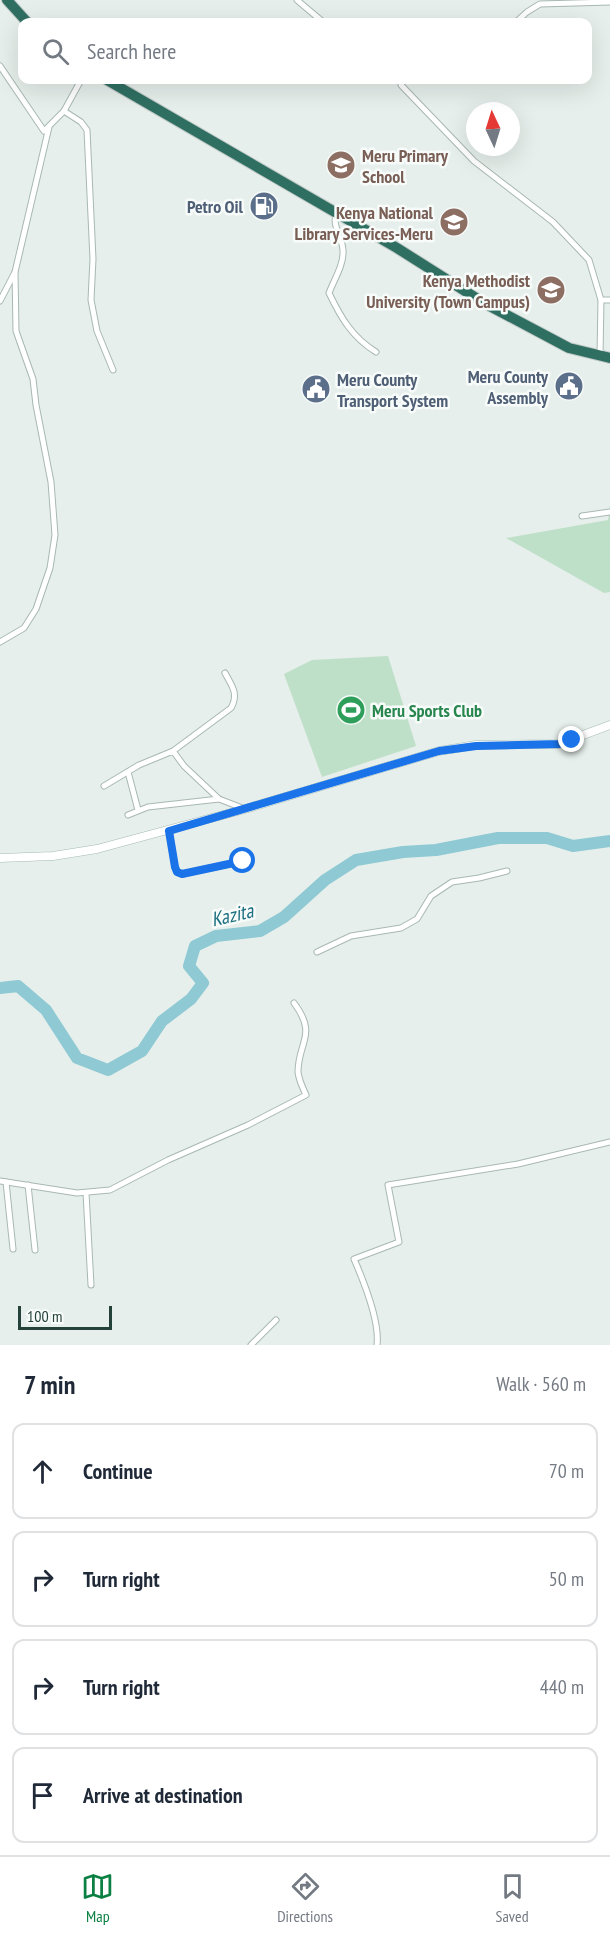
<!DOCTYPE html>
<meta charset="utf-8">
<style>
:root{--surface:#fff;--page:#f6f6f7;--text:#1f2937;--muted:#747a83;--line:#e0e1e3;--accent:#0b8043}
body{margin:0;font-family:"PT Sans Narrow",sans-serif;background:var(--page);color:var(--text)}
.compass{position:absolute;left:466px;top:102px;width:54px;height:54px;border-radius:50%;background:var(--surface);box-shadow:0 6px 24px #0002;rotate:356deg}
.scale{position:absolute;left:18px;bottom:15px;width:94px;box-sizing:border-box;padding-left:6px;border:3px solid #24423a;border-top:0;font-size:16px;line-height:21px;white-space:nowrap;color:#24423a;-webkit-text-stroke:4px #f7fbf9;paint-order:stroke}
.stop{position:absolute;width:18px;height:18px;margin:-14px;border:4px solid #1a73e8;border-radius:50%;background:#fff}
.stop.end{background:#1a73e8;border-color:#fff;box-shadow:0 2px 6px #0008}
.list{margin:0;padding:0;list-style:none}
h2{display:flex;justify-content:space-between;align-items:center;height:78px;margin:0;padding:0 24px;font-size:26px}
h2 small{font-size:20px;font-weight:400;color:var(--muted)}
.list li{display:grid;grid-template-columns:39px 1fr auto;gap:18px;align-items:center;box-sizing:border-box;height:96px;margin:0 12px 12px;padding:0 12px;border:2px solid var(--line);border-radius:12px}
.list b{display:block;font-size:22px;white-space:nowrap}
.list em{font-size:20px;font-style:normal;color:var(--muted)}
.icon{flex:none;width:33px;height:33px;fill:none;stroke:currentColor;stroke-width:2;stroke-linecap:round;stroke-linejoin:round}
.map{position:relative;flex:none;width:610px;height:1345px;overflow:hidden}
.search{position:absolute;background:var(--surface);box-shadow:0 6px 24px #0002;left:18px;right:18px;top:18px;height:66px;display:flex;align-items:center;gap:15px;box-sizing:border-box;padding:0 21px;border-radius:12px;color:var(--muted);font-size:22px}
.sheet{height:510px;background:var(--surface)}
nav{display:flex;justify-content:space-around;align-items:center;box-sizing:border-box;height:84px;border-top:2px solid var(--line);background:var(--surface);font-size:16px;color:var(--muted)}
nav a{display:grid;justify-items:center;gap:3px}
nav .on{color:var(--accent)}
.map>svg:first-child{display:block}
.green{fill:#bfe0c8}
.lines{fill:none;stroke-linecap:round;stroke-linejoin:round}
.river{stroke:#8ec9d4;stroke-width:12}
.street-casing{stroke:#a8b8b2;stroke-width:7}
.secondary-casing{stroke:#a4bbb3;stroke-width:9}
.highway-casing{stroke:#c2cac8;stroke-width:12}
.street{stroke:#fff;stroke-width:5}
.secondary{stroke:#fff;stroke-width:8}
.highway{stroke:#2f6f62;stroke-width:10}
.route{stroke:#1a73e8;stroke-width:8}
.labels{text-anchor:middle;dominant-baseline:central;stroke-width:5;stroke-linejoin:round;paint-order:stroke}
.education-label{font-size:18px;font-weight:bold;fill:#785e54;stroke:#f7fbf9;text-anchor:end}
.service-label{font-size:18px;font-weight:bold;fill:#4e5e75;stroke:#f7fbf9;text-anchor:end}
.leisure-label{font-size:18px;font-weight:bold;fill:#27864d;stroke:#f7fbf9;text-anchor:start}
.water-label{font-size:20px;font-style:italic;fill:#1c6f80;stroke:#f7fbf9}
</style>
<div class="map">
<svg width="610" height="1345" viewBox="0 0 610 1345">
<rect width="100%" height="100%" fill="#e6efeb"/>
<g class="green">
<path d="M610,504v88l-6,1 -98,-55 102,-18z"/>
<path d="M388,656l28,90 -94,31 -38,-103 28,-14z"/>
</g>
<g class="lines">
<path class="river" d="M0,988l18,-2 28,24 31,48 31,12 34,-19 20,-30 29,-22 12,-16 -14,-17 6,-20 21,-10 44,-5 24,-14 41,-37 31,-20 47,-8 33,-2 62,-12h49l26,8 37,-5"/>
<g class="street-casing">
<g id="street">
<path d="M297,0l26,22"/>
<path d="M516,22l11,-10 13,-8 70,-2"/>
<path d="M0,66l44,65 20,-20 17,-31"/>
<path d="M403,80l-2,5 73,76 79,61 36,38 12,40 -1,55"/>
<path d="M64,111l17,11 6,8 6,129 -2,41 6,31 16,39"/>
<path d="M336,214c-4,13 7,24 7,37 1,13 -9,29 -14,42 12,25 23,44 47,59"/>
<path d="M601,300h9"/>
<path d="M0,301l15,-29 34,-145"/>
<path d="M582,516l28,-4"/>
<path d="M0,642l24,-14 12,-19 14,-41 5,-33 -4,-53 -15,-77 -3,-26 -17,-48 -1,-59"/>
<path d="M173,751l58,-43c8,-14 1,-22 -6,-35"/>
<path d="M128,772l10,38"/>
<path d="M104,786l35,-21 34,-14 11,15 35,33 26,10"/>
<path d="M128,815l20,-8 71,-8"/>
<path d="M169,831l6,36 2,5 5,2 61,-13"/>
<path d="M317,952l34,-16 50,-8 16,-9 14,-23 21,-14 27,-4 28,-7"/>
<path d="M0,1181l77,12 33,-3 58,-30 80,-35 58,-30c-3,-7 -7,-14 -8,-23 0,-30 20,-37 -4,-69"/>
<path d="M6,1182l7,67"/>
<path d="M28,1185l7,65"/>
<path d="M86,1193l5,92"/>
<path d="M251,1345l25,-25"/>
<path d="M377,1345c3,-24 -13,-63 -23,-86l45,-17 -11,-57 130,-21 92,-22"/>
</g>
</g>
<g class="secondary-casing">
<path id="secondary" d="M0,858l53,-2 44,-7 148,-40 194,-58 37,-6 83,-1 51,-19"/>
</g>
<g class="highway-casing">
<g id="highway">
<path d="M7,0l20,22"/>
<path d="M107,80l290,168 87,55 85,45 41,10"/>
</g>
</g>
<use href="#street" class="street"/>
<use href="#secondary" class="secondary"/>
<use href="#highway" class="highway"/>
</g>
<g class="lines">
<path class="route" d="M243,861l-61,13 -5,-2 -2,-5 -6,-36 270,-80 37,-5 83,-2 13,-4"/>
</g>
<defs>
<g id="school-disc" transform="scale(1.5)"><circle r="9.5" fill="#8d6e63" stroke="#f7fbf9"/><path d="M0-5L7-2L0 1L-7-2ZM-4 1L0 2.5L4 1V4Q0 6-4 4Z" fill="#fff"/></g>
<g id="fuel-disc" transform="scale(1.5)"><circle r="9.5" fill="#5c6f8a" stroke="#f7fbf9"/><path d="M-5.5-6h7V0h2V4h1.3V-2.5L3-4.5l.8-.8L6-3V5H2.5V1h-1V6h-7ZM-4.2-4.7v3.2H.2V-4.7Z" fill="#fff"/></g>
<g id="university-disc" transform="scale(1.5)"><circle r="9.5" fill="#8d6e63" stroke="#f7fbf9"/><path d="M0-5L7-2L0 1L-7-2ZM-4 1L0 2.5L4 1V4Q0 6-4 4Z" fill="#fff"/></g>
<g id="civic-disc" transform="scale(1.5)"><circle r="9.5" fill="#5c6f8a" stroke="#f7fbf9"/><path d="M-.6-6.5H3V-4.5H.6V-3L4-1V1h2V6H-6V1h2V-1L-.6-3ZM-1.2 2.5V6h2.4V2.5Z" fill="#fff"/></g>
<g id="stadium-disc" transform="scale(1.5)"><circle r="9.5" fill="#2e9e5b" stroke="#f7fbf9"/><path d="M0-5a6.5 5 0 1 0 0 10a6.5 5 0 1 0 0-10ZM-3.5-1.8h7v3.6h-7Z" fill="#fff"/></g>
</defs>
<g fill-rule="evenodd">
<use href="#school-disc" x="341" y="165"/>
<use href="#fuel-disc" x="264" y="206"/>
<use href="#university-disc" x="454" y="222"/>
<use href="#university-disc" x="551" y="290"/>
<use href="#civic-disc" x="569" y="386"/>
<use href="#civic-disc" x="316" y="389"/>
<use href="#stadium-disc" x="351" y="710"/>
</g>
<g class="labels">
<g class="education-label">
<text x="362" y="155" text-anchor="start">Meru Primary<tspan x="362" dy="21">School</tspan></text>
<text x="433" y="212">Kenya National<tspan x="433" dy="21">Library Services-Meru</tspan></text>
<text x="530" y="280">Kenya Methodist<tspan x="530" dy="21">University (Town Campus)</tspan></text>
</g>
<g class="service-label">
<text x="243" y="206">Petro Oil</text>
<text x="548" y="376">Meru County<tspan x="548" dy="21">Assembly</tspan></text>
<text x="337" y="379" text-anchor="start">Meru County<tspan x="337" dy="21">Transport System</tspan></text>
</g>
<g class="leisure-label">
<text x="372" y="710">Meru Sports Club</text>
</g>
<g class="water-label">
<text transform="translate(232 915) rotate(-13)">Kazita</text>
</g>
</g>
</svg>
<svg class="compass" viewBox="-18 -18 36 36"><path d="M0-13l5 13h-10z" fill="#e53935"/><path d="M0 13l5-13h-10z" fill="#747a83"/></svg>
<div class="scale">100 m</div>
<div class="stop" style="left:243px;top:861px"></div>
<div class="stop end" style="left:572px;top:740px"></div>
<div class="search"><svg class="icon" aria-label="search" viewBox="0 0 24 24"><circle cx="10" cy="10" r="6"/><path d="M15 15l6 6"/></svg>Search here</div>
</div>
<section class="sheet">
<h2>7 min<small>Walk · 560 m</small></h2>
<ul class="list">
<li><svg class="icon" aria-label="ahead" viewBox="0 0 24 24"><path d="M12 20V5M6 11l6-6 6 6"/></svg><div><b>Continue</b></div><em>70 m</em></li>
<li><svg class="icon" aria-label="right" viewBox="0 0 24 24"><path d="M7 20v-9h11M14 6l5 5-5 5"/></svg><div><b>Turn right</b></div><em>50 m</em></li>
<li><svg class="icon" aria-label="right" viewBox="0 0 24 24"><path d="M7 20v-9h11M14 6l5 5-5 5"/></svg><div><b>Turn right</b></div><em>440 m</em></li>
<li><svg class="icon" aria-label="arrive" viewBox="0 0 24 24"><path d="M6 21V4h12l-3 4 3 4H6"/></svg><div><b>Arrive at destination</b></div></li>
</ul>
</section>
<nav>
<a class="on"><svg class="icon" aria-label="map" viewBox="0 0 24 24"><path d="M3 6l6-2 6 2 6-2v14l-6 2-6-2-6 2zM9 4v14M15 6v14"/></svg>Map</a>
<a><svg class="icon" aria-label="directions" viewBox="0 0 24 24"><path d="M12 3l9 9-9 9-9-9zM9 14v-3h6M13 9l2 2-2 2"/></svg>Directions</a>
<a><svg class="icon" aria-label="saved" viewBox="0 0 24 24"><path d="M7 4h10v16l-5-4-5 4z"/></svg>Saved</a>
</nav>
